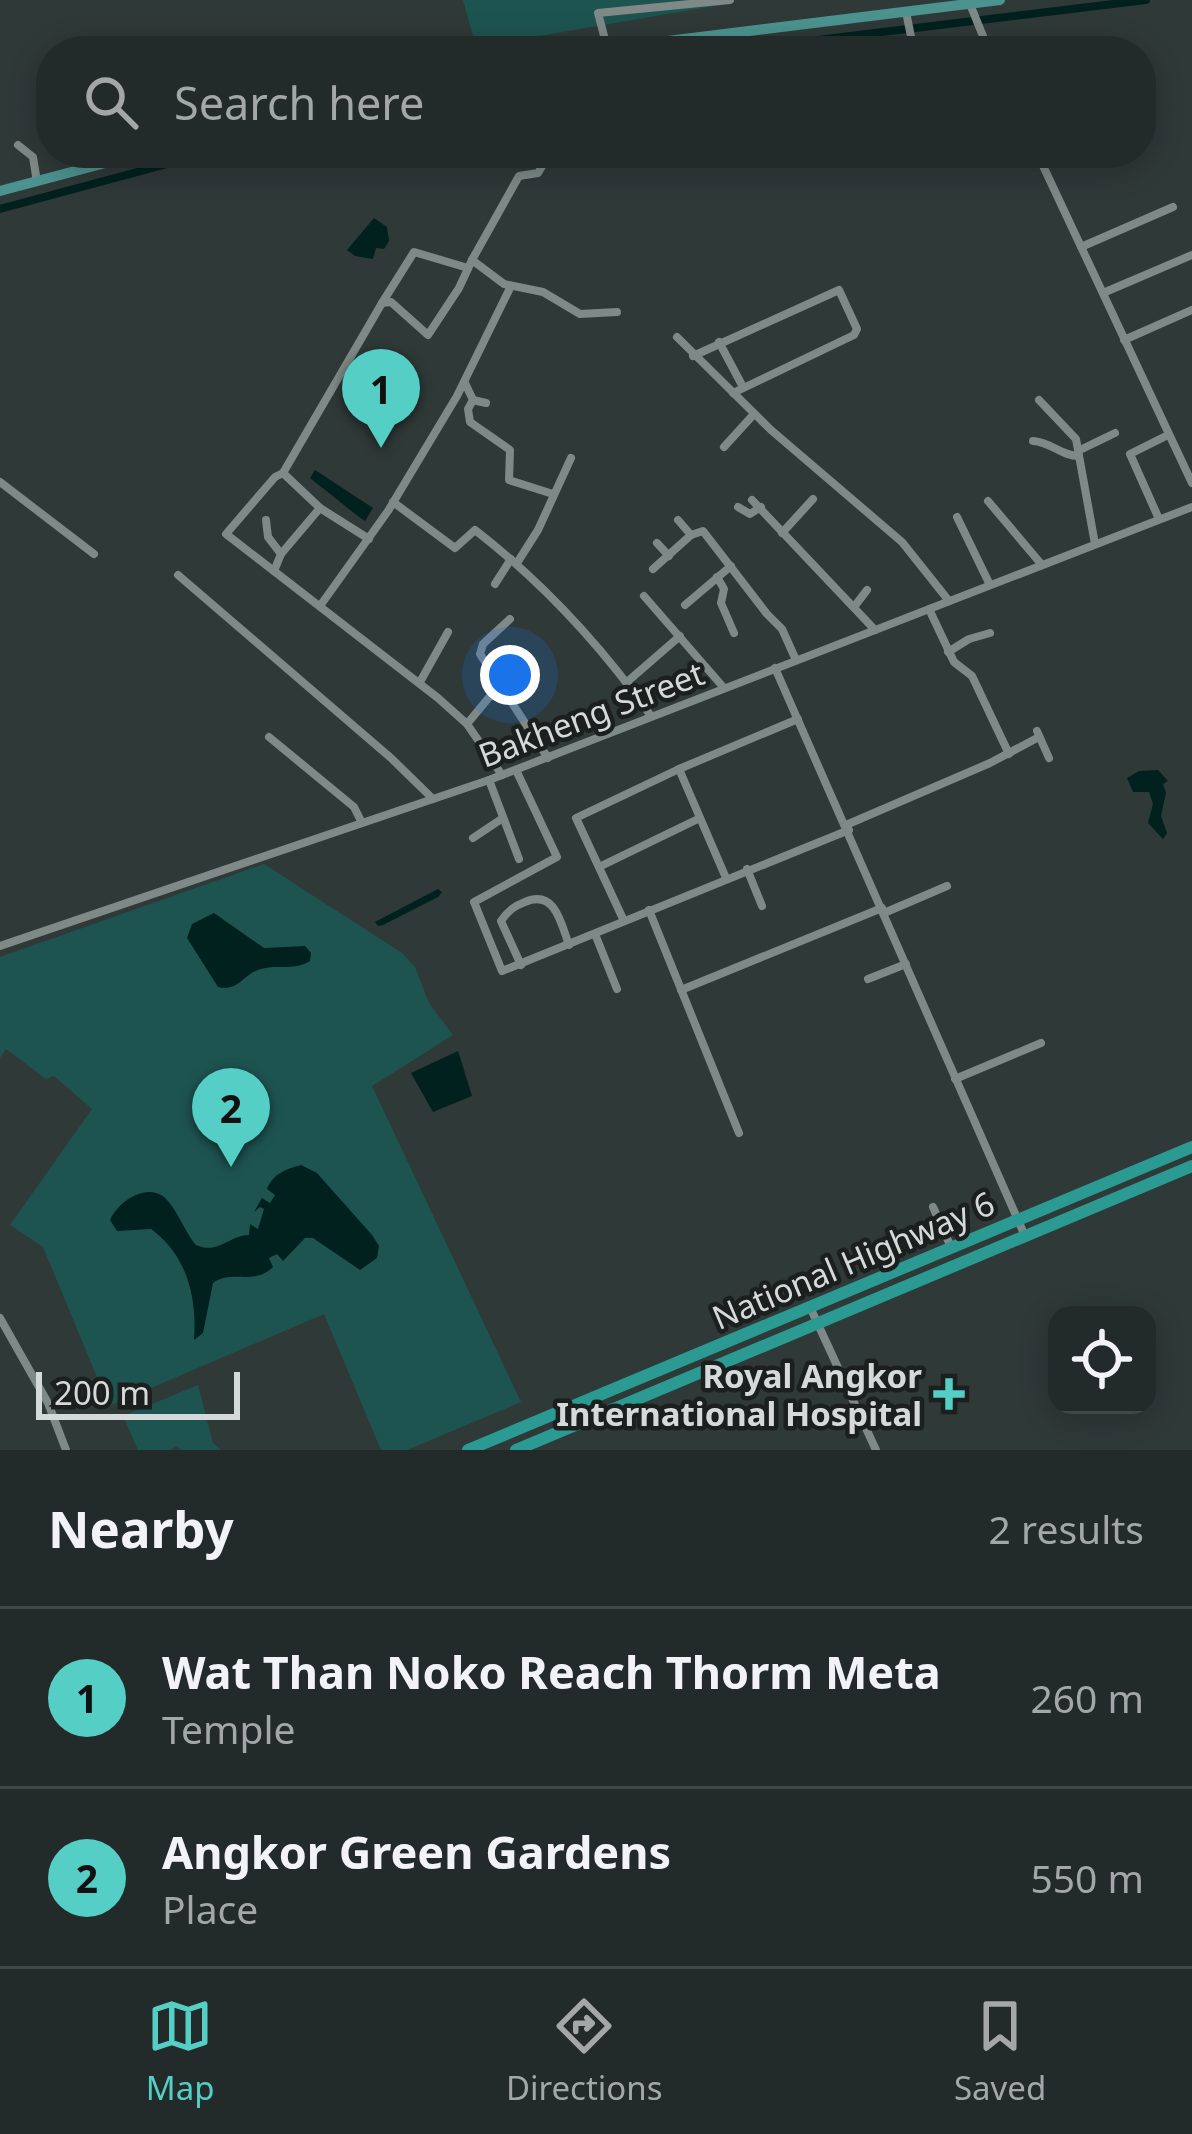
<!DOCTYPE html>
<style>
:root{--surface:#232b2a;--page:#2f3736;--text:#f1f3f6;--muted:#a3a7a8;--line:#404747;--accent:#55cec5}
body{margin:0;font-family:"Noto Sans",sans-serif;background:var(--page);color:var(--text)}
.controls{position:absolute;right:36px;bottom:36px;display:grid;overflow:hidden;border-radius:24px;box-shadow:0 6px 30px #0003}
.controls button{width:108px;height:108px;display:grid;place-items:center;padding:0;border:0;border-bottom:3px solid var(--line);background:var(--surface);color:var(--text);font:60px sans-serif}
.scale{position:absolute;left:36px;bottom:30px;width:204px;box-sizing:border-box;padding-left:12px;border:6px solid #d4dada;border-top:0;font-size:33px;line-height:42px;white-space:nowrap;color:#d4dada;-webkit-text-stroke:9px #1b1f1e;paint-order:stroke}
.you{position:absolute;left:510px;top:675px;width:42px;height:42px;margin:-30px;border:9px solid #fff;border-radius:50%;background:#1a73e8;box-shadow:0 0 0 18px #1a73e833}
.badge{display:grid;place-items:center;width:78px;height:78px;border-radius:50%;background:var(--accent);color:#111;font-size:39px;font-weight:700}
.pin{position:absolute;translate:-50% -99px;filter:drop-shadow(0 3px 6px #0008)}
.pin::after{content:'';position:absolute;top:63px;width:42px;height:36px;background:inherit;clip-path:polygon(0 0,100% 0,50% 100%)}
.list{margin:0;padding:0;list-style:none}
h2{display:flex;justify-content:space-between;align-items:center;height:156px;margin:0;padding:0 48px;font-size:51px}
h2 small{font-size:39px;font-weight:400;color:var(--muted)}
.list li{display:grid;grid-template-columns:78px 1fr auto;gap:36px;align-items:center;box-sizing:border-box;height:180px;padding:0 48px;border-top:3px solid var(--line)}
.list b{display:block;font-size:45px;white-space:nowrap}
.list p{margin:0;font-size:39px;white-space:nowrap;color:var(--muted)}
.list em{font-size:39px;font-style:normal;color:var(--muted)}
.icon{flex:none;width:66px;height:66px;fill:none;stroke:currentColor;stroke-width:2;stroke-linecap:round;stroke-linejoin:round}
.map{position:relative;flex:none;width:1192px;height:1450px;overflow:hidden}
.search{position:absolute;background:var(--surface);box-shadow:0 6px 30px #0003;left:36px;right:36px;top:36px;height:132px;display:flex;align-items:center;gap:30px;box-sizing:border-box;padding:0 42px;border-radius:48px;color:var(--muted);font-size:45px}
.sheet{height:516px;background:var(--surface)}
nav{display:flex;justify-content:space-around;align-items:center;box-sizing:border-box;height:168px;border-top:3px solid var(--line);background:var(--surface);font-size:33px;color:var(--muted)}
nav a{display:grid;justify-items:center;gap:6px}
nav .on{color:var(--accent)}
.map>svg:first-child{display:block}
.green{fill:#1e5450}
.water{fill:#00211e}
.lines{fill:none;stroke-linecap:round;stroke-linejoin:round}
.canal{stroke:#00211e;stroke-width:8}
.minor{stroke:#7e8988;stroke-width:8}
.major{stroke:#4c938f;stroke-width:10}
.highway{stroke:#2a9a93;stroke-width:12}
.poi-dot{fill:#55cec5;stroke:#1b1f1e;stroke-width:4.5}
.labels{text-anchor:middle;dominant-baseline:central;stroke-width:9;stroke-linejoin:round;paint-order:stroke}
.street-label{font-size:33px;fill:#d4dada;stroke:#1b1f1e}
.poi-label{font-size:33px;font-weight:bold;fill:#d4dada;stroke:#1b1f1e;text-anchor:end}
</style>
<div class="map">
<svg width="1192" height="1450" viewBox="0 0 1192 1450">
<rect width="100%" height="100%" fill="#2f3938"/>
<g class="green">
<path d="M463,0h268v3l-255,44z"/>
<path d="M264,864l138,89 13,14 14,36 24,32 -81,51 149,316 -114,48h-26l-57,-136 -215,92 -66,-159 -33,-22 82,-116 -38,-33 -8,3 -40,-30 -6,9v-101z"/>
<path d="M198,1385l15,58 8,7h-39l-6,-4 -6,4h-32l-15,-34z"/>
</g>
<g class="water">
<path d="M374,218l13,9 2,14 -5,8 -8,-1 -3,11 -18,-3 -8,-6z"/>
<path d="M315,470l58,38 -8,13 -6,-4 -49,-39z"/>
<path d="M1158,770l10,11 -5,3 3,9 -5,23 6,17 -4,6 -15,-16 5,-19 -4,-12h-16l-6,-14 12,-7z"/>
<path d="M438,889l4,3 -4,5 -55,28 -5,1 -3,-4z"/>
<path d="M214,913l50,35 41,-2 6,7 -1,8c-16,10 -31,3 -49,8 -18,5 -22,23 -43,18l-31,-49 5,-14z"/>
<path d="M458,1051l14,45 -39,16 -22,-39z"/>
<path d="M301,1165l16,8 55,62 7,11 -2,12 -17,12 -47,-32h-8l-22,23 -6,-7 -8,4 4,9c-19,19 -41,2 -60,16l-10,50 -9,7c3,-41 -6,-84 -43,-111l-34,2 -7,-11c9,-20 40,-40 58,-19 11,13 17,31 28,44 23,10 33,-10 53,-10l1,-11 8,5 6,-20 -4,-2 -6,5 8,-14 8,5 5,-8 -8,-6c6,-15 19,-20 34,-24z"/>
</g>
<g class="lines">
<g class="canal">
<path d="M727,51l419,-51"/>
<path d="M0,209l208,-56"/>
</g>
<g class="minor">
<path d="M970,4l19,47"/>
<path d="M906,12l8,39"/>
<path d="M608,51l-10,-38 132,-13"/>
<path d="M18,145l15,12 4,25"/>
<path d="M550,153l-12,20 -19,3 -47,84 32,24 39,8 37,22 37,-2"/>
<path d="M1037,153l155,330"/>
<path d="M1081,247l92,-40"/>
<path d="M472,260l-13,28 -31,47 -37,-33 -9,1 -99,170 -8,4 -49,57 212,164 29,26 35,51"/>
<path d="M1103,293l89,-38"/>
<path d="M382,303l32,-51 54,16"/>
<path d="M677,337l94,93 131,112 47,59"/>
<path d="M1124,340l68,-30"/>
<path d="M719,342l24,45"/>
<path d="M693,356l146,-66 18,39 -3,6 -121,58"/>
<path d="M465,383l8,17 -5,9 2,13 40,28 -1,30 44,14"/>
<path d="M473,400l13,3"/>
<path d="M1039,400l37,39 19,105"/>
<path d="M1033,441c18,1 28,15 46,15"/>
<path d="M724,447l30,-33"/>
<path d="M1080,450l35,-17"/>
<path d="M283,473l37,35 49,31"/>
<path d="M0,482l94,72"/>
<path d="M752,500l123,130"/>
<path d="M988,501l54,64"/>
<path d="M393,502l62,46 20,-18c67,52 127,117 176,186"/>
<path d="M738,507l12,7 11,-7"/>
<path d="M957,517l33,68"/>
<path d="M1159,519l-29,-65 38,-19"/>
<path d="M266,520l2,17 13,17"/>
<path d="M678,520l13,15"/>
<path d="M782,533l31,-34"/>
<path d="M657,543l12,13"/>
<path d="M517,563l21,-33 33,-72"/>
<path d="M653,569l38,-34 12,-4 64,83 15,15 14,31"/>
<path d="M274,571l7,-17 39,-46"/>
<path d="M178,575l213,183 42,41"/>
<path d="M717,577l7,12 -3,14 13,30"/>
<path d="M495,584l16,-25"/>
<path d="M644,596l80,92"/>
<path d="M685,605l46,-39"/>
<path d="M320,606l68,-95 69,-115 54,-110"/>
<path d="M854,607l13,-17"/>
<path d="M929,609l25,53 18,14 37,78"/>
<path d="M510,619l-27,25 -3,10 68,104"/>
<path d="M948,652l21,-13 21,-6"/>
<path d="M775,668l250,568"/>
<path d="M420,682l28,-50"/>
<path d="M627,682l53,-46"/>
<path d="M467,724l24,-29"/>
<path d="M1037,731l12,27"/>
<path d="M269,737l85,70 8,16"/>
<path d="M679,769l47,109"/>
<path d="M516,770l41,87 -83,45 28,69 347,-141"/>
<path d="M489,780l30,79"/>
<path d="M846,825l144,-62 49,-26"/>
<path d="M473,838l30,-20"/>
<path d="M599,867l101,-49"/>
<path d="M747,869l15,37"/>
<path d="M649,910l90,223"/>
<path d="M884,913l63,-27"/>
<path d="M624,921l-48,-103 103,-49 119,-50"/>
<path d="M595,934l22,55"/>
<path d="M0,946l489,-166 703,-273"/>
<path d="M521,965l-20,-44c7,-10 13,-15 24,-19 30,-13 36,21 44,43"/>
<path d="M868,979l38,-15"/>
<path d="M681,990l201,-82"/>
<path d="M955,1079l86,-36"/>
<path d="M933,1207l18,40"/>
<path d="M810,1307l66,143"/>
<path d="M0,1318l48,85 18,47"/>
</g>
<g class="major">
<path d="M587,51l413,-51"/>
<path d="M0,191l143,-38"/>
</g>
<g class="highway">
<path d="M468,1450l724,-303"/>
<path d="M516,1450l676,-284"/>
</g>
</g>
<path class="poi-dot" d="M943 1376h12v12h12v12h-12v12h-12v-12h-12v-12h12z"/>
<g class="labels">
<g class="street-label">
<text transform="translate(591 714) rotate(-21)">Bakheng Street</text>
<text transform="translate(853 1260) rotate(-23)">National Highway 6</text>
</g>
<g class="poi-label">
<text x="922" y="1375">Royal Angkor<tspan x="922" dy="38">International Hospital</tspan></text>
</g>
</g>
</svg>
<div class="controls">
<button><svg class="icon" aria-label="locate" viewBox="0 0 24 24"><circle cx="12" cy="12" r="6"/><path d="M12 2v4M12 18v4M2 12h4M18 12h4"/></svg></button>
</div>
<div class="scale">200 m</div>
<div class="you"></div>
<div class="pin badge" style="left:381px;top:448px">1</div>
<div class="pin badge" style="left:231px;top:1167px">2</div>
<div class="search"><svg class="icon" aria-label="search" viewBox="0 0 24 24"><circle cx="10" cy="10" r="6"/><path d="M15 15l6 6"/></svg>Search here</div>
</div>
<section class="sheet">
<h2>Nearby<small>2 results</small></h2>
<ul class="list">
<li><span class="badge">1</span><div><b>Wat Than Noko Reach Thorm Meta</b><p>Temple</p></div><em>260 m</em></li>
<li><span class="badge">2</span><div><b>Angkor Green Gardens</b><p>Place</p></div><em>550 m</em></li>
</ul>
</section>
<nav>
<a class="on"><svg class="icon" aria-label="map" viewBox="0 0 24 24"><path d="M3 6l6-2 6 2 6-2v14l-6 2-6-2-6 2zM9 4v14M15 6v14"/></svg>Map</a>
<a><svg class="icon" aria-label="directions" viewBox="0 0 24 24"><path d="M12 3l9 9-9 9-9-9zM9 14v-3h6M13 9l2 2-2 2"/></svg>Directions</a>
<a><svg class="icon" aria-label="saved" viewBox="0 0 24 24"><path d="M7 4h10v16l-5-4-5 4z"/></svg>Saved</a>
</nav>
